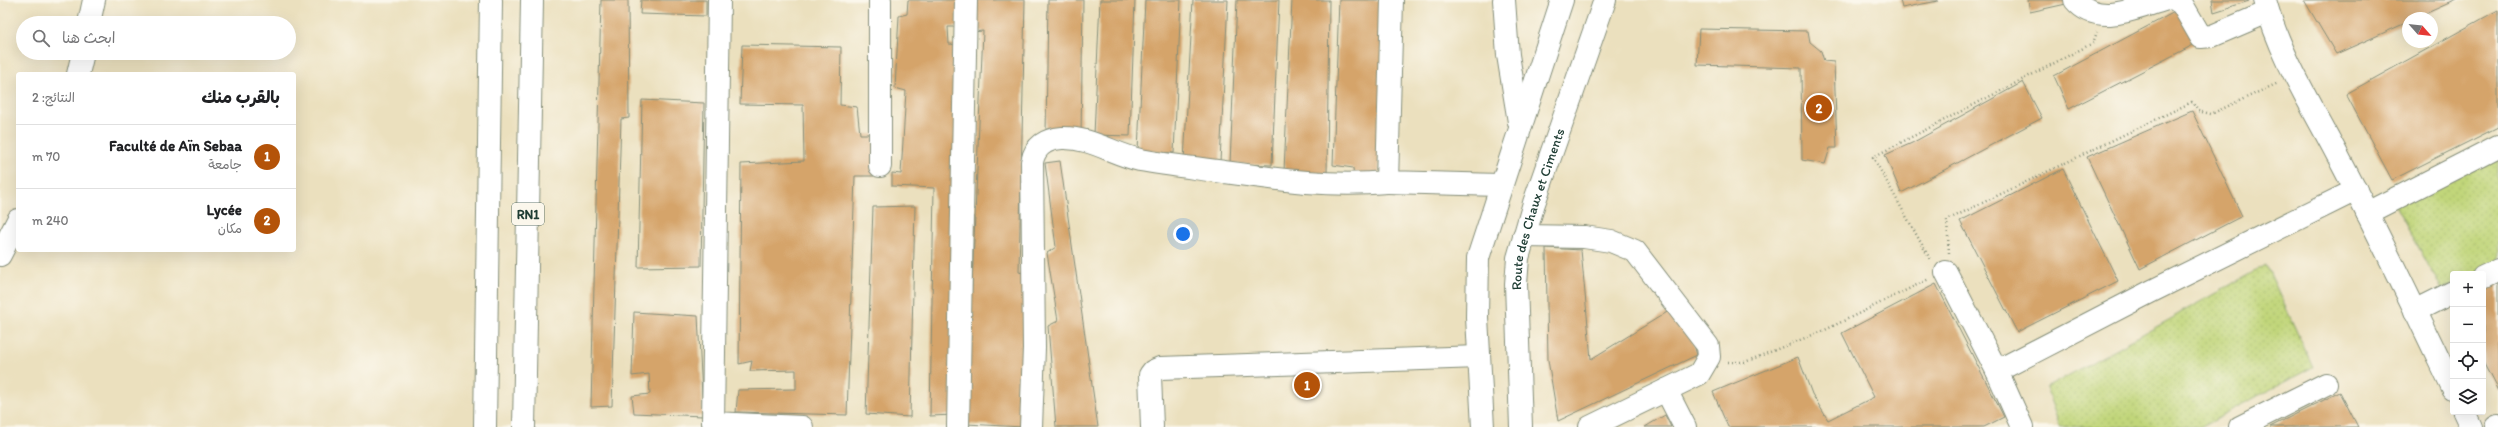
<!DOCTYPE html>
<html lang="ar">
<meta charset="utf-8">
<style>
:root{--surface:#fff;--page:#f6f6f6;--text:#202124;--muted:#757577;--line:#e0e0e0;--accent:#b45309}
body{margin:0;font-family:Itim,"Playpen Sans Arabic",sans-serif;background:var(--page);color:var(--text);direction:rtl}
.controls{position:absolute;right:12px;bottom:12px;display:grid;overflow:hidden;border-radius:4px;box-shadow:0 4px 16px #0002}
.controls button{width:36px;height:36px;display:grid;place-items:center;padding:0;border:0;border-bottom:1px solid var(--line);background:var(--surface);color:var(--text);font:20px sans-serif}
.compass{position:absolute;left:2402px;top:12px;width:36px;height:36px;border-radius:50%;background:var(--surface);box-shadow:0 4px 16px #0002;rotate:117deg}
.you{position:absolute;left:1183px;top:234px;width:14px;height:14px;margin:-10px;border:3px solid #fff;border-radius:50%;background:#1a73e8;box-shadow:0 0 0 6px #1a73e833}
.badge{display:grid;place-items:center;width:26px;height:26px;border-radius:50%;background:var(--accent);color:#fff;font-size:13px;font-weight:700}
.pin{position:absolute;translate:-50% -50%;border:2px solid #fff;box-shadow:0 1px 4px #0006}
.list{margin:0;padding:0;list-style:none}
h2{display:flex;justify-content:space-between;align-items:center;height:52px;margin:0;padding:0 16px;font-size:17px}
h2 small{font-size:13px;font-weight:400;color:var(--muted)}
.list li{display:grid;grid-template-columns:26px 1fr auto;gap:12px;align-items:center;box-sizing:border-box;height:64px;padding:0 16px;border-top:1px solid var(--line)}
.list b{display:block;font-size:15px;white-space:nowrap}
.list p{margin:0;font-size:13px;white-space:nowrap;color:var(--muted)}
.list em{font-size:13px;font-style:normal;color:var(--muted)}
.icon{flex:none;width:22px;height:22px;fill:none;stroke:currentColor;stroke-width:2;stroke-linecap:round;stroke-linejoin:round}
.map{position:relative;flex:none;width:2498px;height:427px;overflow:hidden;direction:ltr}
.search{position:absolute;background:var(--surface);box-shadow:0 4px 16px #0002;left:16px;top:16px;width:280px;height:44px;display:flex;align-items:center;gap:10px;box-sizing:border-box;padding:0 14px;border-radius:22px;color:var(--muted);font-size:15px}
.panel{position:absolute;background:var(--surface);box-shadow:0 4px 16px #0002;left:16px;top:72px;width:280px;height:180px;border-radius:4px;direction:rtl}
.map>svg:first-child{display:block}
.grass{fill:url(#grass-dots);stroke:#708a57}
.building{fill:#d5a46b}
.lines{fill:none;stroke-linecap:round;stroke-linejoin:round}
.minor-casing{stroke:#858e79;stroke-width:24}
.highway-casing{stroke:#858e79;stroke-width:24}
.path{stroke:#858e79;stroke-width:2.5;stroke-dasharray:1 3;stroke-linecap:butt}
.minor{stroke:#fff;stroke-width:22}
.highway{stroke:#fff;stroke-width:22}
.labels{text-anchor:middle;dominant-baseline:central;stroke-width:3;stroke-linejoin:round;paint-order:stroke}
.shield{fill:#fbf7ec;stroke:#61756b;stroke-width:1}
.shield-label{font-size:13px;font-weight:bold;fill:#1f3d34}
.street-label{font-size:14px;fill:#1f3d34;stroke:#fbf7ec}
</style>
<div class="map">
<svg width="2498" height="427" viewBox="0 0 2498 427">
<defs>
<pattern id="grass-dots" width="8" height="8" patternUnits="userSpaceOnUse"><rect width="8" height="8" fill="#c1d67a"/><path d="M2 2h.1M6 6h.1" fill="none" stroke="#a5b96a" stroke-width="1.8" stroke-linecap="round"/></pattern>
</defs>
<rect width="100%" height="100%" fill="#fbf7ec"/>
<filter id="ink" filterUnits="userSpaceOnUse"><feTurbulence type="fractalNoise" baseFrequency=".025" numOctaves="2"/><feDisplacementMap in="SourceGraphic" scale="8" xChannelSelector="R" yChannelSelector="G"/><feConvolveMatrix kernelMatrix="1 2 1 2 8 2 1 2 1" color-interpolation-filters="sRGB"/></filter>
<filter id="wash" filterUnits="userSpaceOnUse"><feTurbulence type="fractalNoise" baseFrequency=".012" numOctaves="4" result="noise"/><feDisplacementMap in="SourceGraphic" scale="16" xChannelSelector="R" yChannelSelector="G"/><feGaussianBlur stdDeviation="0.9" result="paint"/><feColorMatrix in="noise" values="0 0 0 0 0 0 0 0 0 0 0 0 0 0 0 0 0 1.4 0 .05"/><feComposite in="paint" operator="in"/></filter>
<g filter="url(#wash)">
<rect width="100%" height="100%" fill="#ebe0be"/>
<g class="grass">
<path d="M2498,142v121l-23,11h-22v11l-11,5 -51,-93z"/>
<path d="M2266,265l47,102 -114,60h-139l-14,-39z"/>
</g>
<g id="blocks">
<g class="building">
<path d="M601,0h27l1,118 -8,1 -9,287 -21,1z"/>
<path d="M641,0h65v16l-66,-2z"/>
<path d="M908,0h54l-1,27h-13l1,17 11,1 -5,370 -25,1 4,-228 -42,-2v-13l9,1 5,-83 -11,-3 4,-72 8,-2z"/>
<path d="M972,0h53l-6,272 11,3 -7,152 -57,-3 17,-393 -12,1z"/>
<path d="M1048,0h35l-2,135 -35,-1z"/>
<path d="M1100,0h35l-5,136 -36,-1z"/>
<path d="M1145,0h36l-7,153 -36,-2z"/>
<path d="M1193,0h35l-8,162 -36,-1z"/>
<path d="M1237,0h42l-7,165 -42,-1z"/>
<path d="M1292,0h37l-2,174 -43,-3z"/>
<path d="M1339,0h45l-5,173 -25,4 -1,-9 -20,-3z"/>
<path d="M1900,0h38v1l-36,7z"/>
<path d="M2028,0h37l1,4 -36,8z"/>
<path d="M2212,0h37v1l-35,11z"/>
<path d="M2304,0h152l-40,18h-8v4l-72,32z"/>
<path d="M2182,8l17,34 -130,67 -15,-33z"/>
<path d="M2498,10v117l-106,53 -46,-86z"/>
<path d="M1699,29l109,2 2,11 11,9 3,10 10,1 3,86h-7l-5,16 -23,-4 -1,-92 -104,-3z"/>
<path d="M742,45l99,2 -1,58 17,2 3,27h14v42h-19l-8,239 -111,-3 2,-22 58,-1v-19l-46,1 2,-10 -13,3 2,-200 63,-3 -1,-56 -63,-1z"/>
<path d="M2023,82l19,36 -141,75 -16,-38 27,-12z"/>
<path d="M642,100l62,3 -3,163 -63,1z"/>
<path d="M2192,111l50,105 -102,53 -53,-112z"/>
<path d="M1060,161l38,266h-42l-8,-101 10,-5 -11,-68 9,-6 -11,-84z"/>
<path d="M2063,169l55,112 -101,51 -57,-111z"/>
<path d="M915,206l-5,211 -44,-3 7,-207z"/>
<path d="M1546,248l35,2 10,109 86,-53 12,22 8,27 -139,66 -10,-61z"/>
<path d="M2498,275v116l-15,-29v-78z"/>
<path d="M1936,284l68,133 -20,10h-256l-15,-35 85,-35 14,37 16,26 46,-23 -32,-64z"/>
<path d="M634,312l64,4 5,100 -69,-3 -2,-17 18,-2 -1,-20 -17,2z"/>
<path d="M2340,392l18,35h-88z"/>
<path d="M1665,415l6,12h-26z"/>
</g>
</g>
</g>
<g filter="url(#ink)">
<use href="#blocks" fill-opacity="0" stroke="#858e79" stroke-width="1"/>
<g class="lines">
<g class="minor-casing">
<g id="minor">
<path d="M719,0l-6,423 89,4"/>
<path d="M1392,0l-5,182 113,3"/>
<path d="M1504,0l4,55 11,67"/>
<path d="M2075,0c23,27 61,8 89,0"/>
<path d="M2176,0l6,4 19,33 11,-1 56,-24"/>
<path d="M2265,0c15,57 50,111 77,164 39,74 75,150 111,225"/>
<path d="M89,23l5,-23"/>
<path d="M78,74l5,-21"/>
<path d="M880,166v-166"/>
<path d="M2367,213l131,-67"/>
<path d="M1524,236l60,1 27,4 24,10 73,95 1,11 -10,17 -109,53"/>
<path d="M0,255l18,-35"/>
<path d="M1946,272l51,99 25,56"/>
<path d="M2483,277l15,-7"/>
<path d="M2415,311l38,-19"/>
<path d="M1997,371l153,-79 206,-102"/>
<path d="M1666,390l19,37"/>
<path d="M2464,412l7,15"/>
<path d="M958,427l8,-427"/>
<path d="M1031,427l3,-79 -2,-186c3,-16 14,-23 30,-24 28,-1 51,16 78,22 28,5 56,8 84,12 57,8 105,15 163,10"/>
<path d="M1152,427l-2,-52 3,-4 7,-3 319,-11"/>
<path d="M1483,427l-6,-110 1,-59 84,-258"/>
<path id="s1" d="M1521,427l-5,-143 2,-26 16,-55 71,-203"/>
<path d="M2240,427l86,-43"/>
<path d="M2496,427l2,-1"/>
</g>
</g>
<g class="highway-casing">
<g id="highway">
<path d="M485,427l6,-427"/>
<path d="M524,427l8,-427"/>
</g>
</g>
<g class="path">
<path d="M1949,253l-2,-33 245,-118 6,9 13,3 67,-31"/>
<path d="M1930,259l-57,-102 220,-114 4,-11"/>
<path d="M1728,362h17l80,-32 104,-51"/>
</g>
<use href="#minor" class="minor"/>
<use href="#highway" class="highway"/>
</g>
</g>
<g class="labels">
<rect class="shield" x="512" y="203" width="32" height="22" rx="3"/>
<g class="shield-label">
<text x="528" y="214">RN1</text>
</g>
<g class="street-label">
<text stroke="none"><textPath href="#s1" startOffset="221">Route des Chaux et Ciments</textPath></text>
</g>
</g>
</svg>
<div class="controls">
<button>+</button>
<button>−</button>
<button><svg class="icon" aria-label="locate" viewBox="0 0 24 24"><circle cx="12" cy="12" r="6"/><path d="M12 2v4M12 18v4M2 12h4M18 12h4"/></svg></button>
<button><svg class="icon" aria-label="layers" viewBox="0 0 24 24"><path d="M12 4l9 5-9 5-9-5zM3 14l9 5 9-5"/></svg></button>
</div>
<svg class="compass" viewBox="-18 -18 36 36"><path d="M0-13l5 13h-10z" fill="#e53935"/><path d="M0 13l5-13h-10z" fill="#757577"/></svg>
<div class="you"></div>
<div class="pin badge" style="left:1307px;top:385px">1</div>
<div class="pin badge" style="left:1819px;top:108px">2</div>
<div class="search"><svg class="icon" aria-label="search" viewBox="0 0 24 24"><circle cx="10" cy="10" r="6"/><path d="M15 15l6 6"/></svg>ابحث هنا</div>
<section class="panel">
<h2>بالقرب منك<small>النتائج: 2</small></h2>
<ul class="list">
<li><span class="badge">1</span><div><b>Faculté de Aïn Sebaa</b><p>جامعة</p></div><em>70 m</em></li>
<li><span class="badge">2</span><div><b>Lycée</b><p>مكان</p></div><em>240 m</em></li>
</ul>
</section>
</div>
